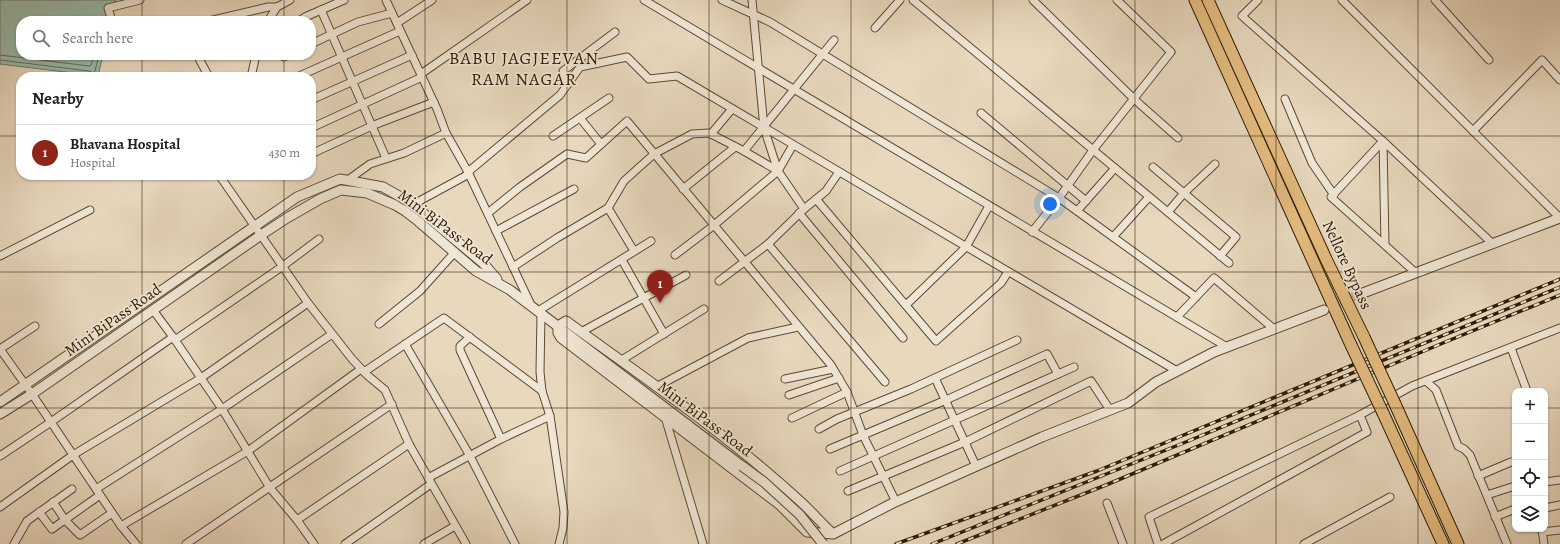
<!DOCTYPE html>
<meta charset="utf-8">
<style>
:root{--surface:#fff;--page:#f6f6f6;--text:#202124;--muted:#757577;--line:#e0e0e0;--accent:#8f2418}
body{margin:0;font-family:Alegreya,serif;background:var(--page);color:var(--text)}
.controls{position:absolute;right:12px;bottom:12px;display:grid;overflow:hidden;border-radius:8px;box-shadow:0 1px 3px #0004}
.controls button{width:36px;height:36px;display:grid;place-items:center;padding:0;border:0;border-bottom:1px solid var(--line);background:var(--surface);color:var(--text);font:20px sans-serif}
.you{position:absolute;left:1050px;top:204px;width:14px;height:14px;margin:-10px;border:3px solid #fff;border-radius:50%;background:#1a73e8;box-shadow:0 0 0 6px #1a73e833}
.badge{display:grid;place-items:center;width:26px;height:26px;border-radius:50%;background:var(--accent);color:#fff;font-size:13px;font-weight:700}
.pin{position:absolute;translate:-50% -33px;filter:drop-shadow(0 1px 2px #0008)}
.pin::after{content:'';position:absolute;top:21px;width:14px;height:12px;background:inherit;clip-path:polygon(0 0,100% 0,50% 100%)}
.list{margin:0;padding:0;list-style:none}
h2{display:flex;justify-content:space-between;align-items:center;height:52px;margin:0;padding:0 16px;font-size:17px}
h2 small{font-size:13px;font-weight:400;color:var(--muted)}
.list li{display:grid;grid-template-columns:26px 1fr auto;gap:12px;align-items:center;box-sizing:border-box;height:56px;padding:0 16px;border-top:1px solid var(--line)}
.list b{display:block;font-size:15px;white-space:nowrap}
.list p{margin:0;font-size:13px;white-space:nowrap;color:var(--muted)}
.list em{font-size:13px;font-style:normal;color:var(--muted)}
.icon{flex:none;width:22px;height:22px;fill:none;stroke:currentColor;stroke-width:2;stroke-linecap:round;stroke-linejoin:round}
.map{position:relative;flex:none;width:1560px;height:544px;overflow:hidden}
.search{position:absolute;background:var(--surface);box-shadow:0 1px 3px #0004;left:16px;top:16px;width:300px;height:44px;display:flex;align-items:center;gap:10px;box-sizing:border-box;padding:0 14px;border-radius:16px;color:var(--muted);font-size:15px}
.panel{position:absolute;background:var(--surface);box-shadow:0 1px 3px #0004;left:16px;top:72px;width:300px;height:108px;border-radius:16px}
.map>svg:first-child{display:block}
.water{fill:#98baad;stroke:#6d7a68}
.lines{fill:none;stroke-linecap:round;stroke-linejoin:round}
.shore{stroke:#626a57;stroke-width:1}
.tertiary-tunnel{stroke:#c3b298;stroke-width:9;stroke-dasharray:9 4.5;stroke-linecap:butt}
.minor-casing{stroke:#5c4a30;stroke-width:9}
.tertiary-casing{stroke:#5c4a30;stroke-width:11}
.trunk-casing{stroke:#2d1b01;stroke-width:13}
.minor{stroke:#f0e6d5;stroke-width:7}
.tertiary{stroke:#f0e6d5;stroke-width:9}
.trunk{stroke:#e4bc7f;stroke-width:11}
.rail-casing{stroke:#2d1b01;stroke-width:3.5}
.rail{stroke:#f0e6d5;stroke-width:2;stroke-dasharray:6;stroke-linecap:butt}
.tertiary-bridge-casing{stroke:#5c4a30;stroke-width:11;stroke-linecap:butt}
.trunk-bridge-casing{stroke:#2d1b01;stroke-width:13;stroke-linecap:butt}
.tertiary-bridge{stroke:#f0e6d5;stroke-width:9}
.trunk-bridge{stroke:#e4bc7f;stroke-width:11}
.grid{fill:none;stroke:#2d1b01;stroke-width:1;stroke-opacity:0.55}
.labels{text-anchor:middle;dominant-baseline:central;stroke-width:3.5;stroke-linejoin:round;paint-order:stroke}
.street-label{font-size:16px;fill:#2d1b01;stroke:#f0e6d5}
.quarter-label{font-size:18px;letter-spacing:1px;fill:#2d1b01;stroke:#f0e6d5}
</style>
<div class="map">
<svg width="1560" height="544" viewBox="0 0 1560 544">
<rect width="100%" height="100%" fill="#e8d8be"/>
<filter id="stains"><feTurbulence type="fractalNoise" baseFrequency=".005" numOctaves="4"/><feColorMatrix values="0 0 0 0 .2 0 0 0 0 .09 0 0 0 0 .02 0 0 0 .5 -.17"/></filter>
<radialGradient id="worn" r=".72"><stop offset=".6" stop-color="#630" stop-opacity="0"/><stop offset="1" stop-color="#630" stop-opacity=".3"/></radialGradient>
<path class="water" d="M0,0h116l-5,21h-90v34h82l-5,21 -98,-12z"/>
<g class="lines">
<g class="shore">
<path d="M0,55l89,11 2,-1 3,-10"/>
<path d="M49,55l36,4 2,-4"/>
<path d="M0,60l89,11 4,2 2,-2 4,-16"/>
</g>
<path class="tertiary-tunnel" d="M1327,308l36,-15"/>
<g class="minor-casing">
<g id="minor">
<path d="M386,0l51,109 9,24"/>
<path d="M644,0l583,347"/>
<path d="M722,0l48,22 289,176 137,99"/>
<path d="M752,0l12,128 14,43"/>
<path d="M913,0l316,263"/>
<path d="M1033,0l101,99 44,39"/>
<path d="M1258,0l-16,16 141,125 2,104"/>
<path d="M1342,0l218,218"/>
<path d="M1435,0l54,60"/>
<path d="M321,10l65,148"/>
<path d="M112,21l-4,-13 32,-8"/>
<path d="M209,21l59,-14h9l13,-7"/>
<path d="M268,21l9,-14"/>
<path d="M299,21l6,-4 39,-17"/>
<path d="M397,23l35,-23"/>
<path d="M875,28l25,-28"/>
<path d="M311,44l47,-22 34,-9"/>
<path d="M197,55l12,22"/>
<path d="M284,57l4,-2"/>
<path d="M421,74l106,-74"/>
<path d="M251,77l5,-22"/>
<path d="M297,77l103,-46"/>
<path d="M568,84l-5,-13 52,-39"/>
<path d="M1285,99l27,64 22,32"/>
<path d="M311,100l101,-45"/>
<path d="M981,113l105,88"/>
<path d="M580,118l21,26"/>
<path d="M311,128l111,-51"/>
<path d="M1473,131l69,-71 18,20"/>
<path d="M711,134l21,-25"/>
<path d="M553,136l56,-38"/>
<path d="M744,151l90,-111"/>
<path d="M311,154l63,-29 60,-23"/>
<path d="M1153,167l83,70 -16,19"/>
<path d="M468,172l92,-77 20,-28 47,-10 22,22 28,-3 500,295"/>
<path d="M219,175l89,128 44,56 15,16 18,15 24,54 57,100"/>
<path d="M348,180l22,-16 34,-11 42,-20 22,39 63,133"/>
<path d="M683,189l52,-42"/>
<path d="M816,199l120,142 65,-58 7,-11"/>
<path d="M412,205l57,-31"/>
<path d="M608,208l26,43"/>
<path d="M1077,211l38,-43"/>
<path d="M1168,212l16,-19 31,-29"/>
<path d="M488,213l32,-26 47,-33 19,4 41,-37 204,244 16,27 16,43 33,67"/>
<path d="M799,213l104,125"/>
<path d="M496,231l78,-42"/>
<path d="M1032,232l27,-34 34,-48 78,-98 -54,-52"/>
<path d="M1113,237l36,-40"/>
<path d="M768,244l117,138"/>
<path d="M675,255l38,-29 65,-55 15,-26"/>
<path d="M0,256l90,-46"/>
<path d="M622,260l42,74"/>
<path d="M513,267l44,-29 51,-30 16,-27 30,-27 38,-20 17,-1 35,18 34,20 26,38"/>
<path d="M1416,273l-85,-76 52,-56 110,103"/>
<path d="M719,281l49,-37 36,-35 22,-18 13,-19"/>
<path d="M906,305l60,-58 23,-41"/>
<path d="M153,310l20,27"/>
<path d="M538,311l113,-70"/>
<path d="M541,314l-1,58 2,19 8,25 14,96 -1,16 -4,16"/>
<path d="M1177,317l37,-39 60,51"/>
<path d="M379,324l41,-33 35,-39"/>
<path d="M581,332l105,-57"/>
<path d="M470,337l-10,9v4l41,89"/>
<path d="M175,340l108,-74 36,-27"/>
<path d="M405,344l65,112 45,88"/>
<path d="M1511,348l16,43"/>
<path d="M0,349l32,45 89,132 15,18"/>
<path d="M0,349l35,-23"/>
<path d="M620,361l84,-52"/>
<path d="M364,372l80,-54 98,73"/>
<path d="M935,378l41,88"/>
<path d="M785,379l48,-10"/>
<path d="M1426,381l10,9 22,56 6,3 6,6 37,89"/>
<path d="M656,387l92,-49 50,-11"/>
<path d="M789,395l50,-17"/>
<path d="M665,417l38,127"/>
<path d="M792,418l55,-26"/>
<path d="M819,429l18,-10 74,-30 106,-49"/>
<path d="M830,449l116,-49 101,-46 11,20"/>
<path d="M0,456l51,-34 122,-85 49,72 48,79 27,32 17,24"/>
<path d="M840,471l234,-104"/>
<path d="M1478,476l33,-14"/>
<path d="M428,478l73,-39 49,-23"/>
<path d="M1545,482l15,-2"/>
<path d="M96,489l126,-80 110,-75"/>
<path d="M848,491l117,-49 126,-61 19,29"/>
<path d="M1487,495l28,-9"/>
<path d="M53,502l12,18 15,15 32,-22"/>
<path d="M1107,503l16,41"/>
<path d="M0,507l73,-52 128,-77 107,-75"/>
<path d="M1545,508l15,-3"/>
<path d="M39,512l13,17 48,-34"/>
<path d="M1495,517l20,-8"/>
<path d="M297,520l112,-76"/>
<path d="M121,526l127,-75 113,-82"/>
<path d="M1542,529l2,15"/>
<path d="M1542,532l18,-2"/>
<path d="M14,544l13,-23 45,-32"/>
<path d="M186,544l206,-140"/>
<path d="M345,544l86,-60"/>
<path d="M424,544l31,-18"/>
<path d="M1158,544l-9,-27 211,-102"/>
<path d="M1163,544l204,-112 -7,-17 52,-29 148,-58"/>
<path d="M1304,544l86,-47"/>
</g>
</g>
<g class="tertiary-casing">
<g id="tertiary">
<path d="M1363,293l197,-75"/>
<path d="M0,402l297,-205 43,-18 43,8 25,14 9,7 66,55 14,16"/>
<path d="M0,414l32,-20 229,-159 26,-17 33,-19 21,-9 26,3 28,12 10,6 13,10 58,50 34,19 232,176"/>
<path d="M833,534c-11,-10 -21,-22 -32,-32 -73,-67 -155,-123 -235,-181l-8,5v7l3,5 219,167 27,27 26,2 60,-31 41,-18 108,-48 86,-34 28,-21 58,-30 110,-42"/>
</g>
</g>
<g class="trunk-casing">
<g id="trunk">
<path d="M1195,0l156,345"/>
<path d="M1208,0l118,259 38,78"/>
<path d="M1395,404l63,140"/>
<path d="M1383,413l60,131"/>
</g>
</g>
<use href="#minor" class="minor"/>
<use href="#tertiary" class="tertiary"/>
<use href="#trunk" class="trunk"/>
<g class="rail-casing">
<g id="rail">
<path d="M896,544l201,-73 463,-192"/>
<path d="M932,544l249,-100 379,-157"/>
<path d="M957,544l149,-59 337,-142 117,-48"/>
</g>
</g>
<use href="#rail" class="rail"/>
<g class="tertiary-bridge-casing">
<path id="tertiary-bridge" d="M742,466l22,16 36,33 23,29"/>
</g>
<g class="trunk-bridge-casing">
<g id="trunk-bridge">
<path d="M1364,337l31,67"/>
<path d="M1351,345l32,68"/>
</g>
</g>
<use href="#tertiary-bridge" class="tertiary-bridge"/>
<use href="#trunk-bridge" class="trunk-bridge"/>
</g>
<path class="grid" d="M142,0v21M284,0v21M425,0v544M567,0v544M709,0v544M851,0v544M993,0v544M1135,0v544M1276,0v544M1418,0v544M142,55v22M284,55v22M0,136h21M311,136h1249M142,175v369M284,175v369M0,272h1560M0,408h1515M1545,408h15"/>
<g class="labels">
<g class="street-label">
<text transform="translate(445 227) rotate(37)">Mini BiPass Road</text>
<text transform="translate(1347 265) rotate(65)">Nellore Bypass</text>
<text transform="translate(113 320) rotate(-35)">Mini BiPass Road</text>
<text transform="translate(705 419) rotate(37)">Mini BiPass Road</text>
</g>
<g class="quarter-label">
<text x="524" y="58">BABU JAGJEEVAN<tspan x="524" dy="21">RAM NAGAR</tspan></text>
</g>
</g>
<rect width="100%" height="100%" filter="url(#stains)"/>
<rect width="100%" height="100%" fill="url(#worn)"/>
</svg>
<div class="controls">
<button>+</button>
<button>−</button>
<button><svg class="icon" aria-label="locate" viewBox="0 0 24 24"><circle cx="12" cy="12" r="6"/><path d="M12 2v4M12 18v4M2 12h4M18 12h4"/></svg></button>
<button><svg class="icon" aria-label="layers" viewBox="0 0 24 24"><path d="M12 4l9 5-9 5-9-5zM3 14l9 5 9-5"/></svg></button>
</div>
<div class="you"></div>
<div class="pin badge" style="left:660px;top:303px">1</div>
<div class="search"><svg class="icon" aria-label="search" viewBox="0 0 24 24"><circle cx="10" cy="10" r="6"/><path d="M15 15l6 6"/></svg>Search here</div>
<section class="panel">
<h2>Nearby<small></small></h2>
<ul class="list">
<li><span class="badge">1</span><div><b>Bhavana Hospital</b><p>Hospital</p></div><em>430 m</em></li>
</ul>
</section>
</div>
